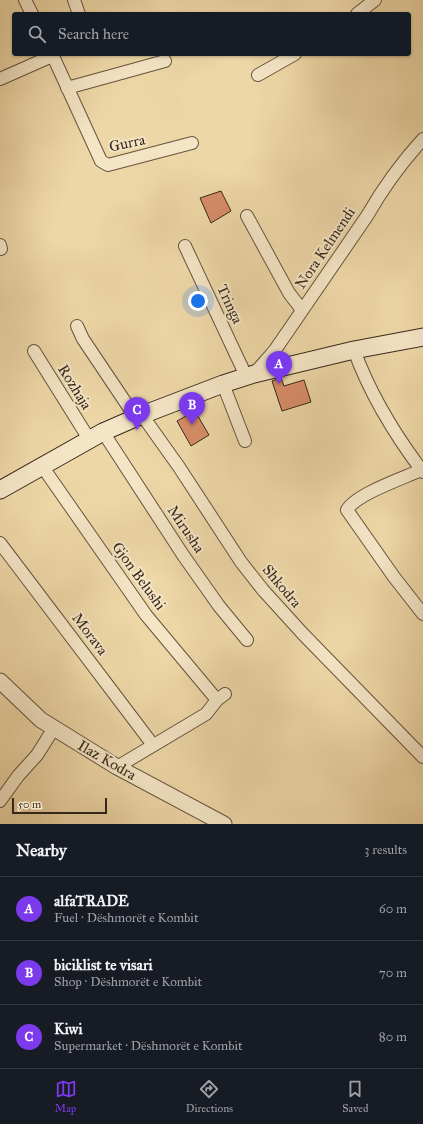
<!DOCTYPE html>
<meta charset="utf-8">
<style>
:root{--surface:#171b24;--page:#20242c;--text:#f1f3f6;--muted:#9ea1a6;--line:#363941;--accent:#7c3aed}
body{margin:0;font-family:"IM FELL Great Primer",serif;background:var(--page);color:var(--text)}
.scale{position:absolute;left:12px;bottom:10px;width:95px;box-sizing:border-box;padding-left:4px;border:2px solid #37281a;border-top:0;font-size:11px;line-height:14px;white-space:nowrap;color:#37281a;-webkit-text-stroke:3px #f4e5c6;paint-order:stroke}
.you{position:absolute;left:198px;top:301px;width:14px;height:14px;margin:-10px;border:3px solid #fff;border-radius:50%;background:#1a73e8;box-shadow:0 0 0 6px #1a73e833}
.badge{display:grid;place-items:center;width:26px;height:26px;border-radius:50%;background:var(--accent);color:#fff;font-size:13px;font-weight:700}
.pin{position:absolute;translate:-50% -33px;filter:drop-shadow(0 1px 2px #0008)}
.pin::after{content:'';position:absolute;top:21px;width:14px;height:12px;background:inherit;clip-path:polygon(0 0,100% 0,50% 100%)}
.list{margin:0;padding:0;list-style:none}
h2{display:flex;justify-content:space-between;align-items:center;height:52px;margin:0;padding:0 16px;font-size:17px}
h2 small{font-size:13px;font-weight:400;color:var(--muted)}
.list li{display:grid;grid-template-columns:26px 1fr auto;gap:12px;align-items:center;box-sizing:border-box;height:64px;padding:0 16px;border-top:1px solid var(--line)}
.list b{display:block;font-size:15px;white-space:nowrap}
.list p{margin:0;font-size:13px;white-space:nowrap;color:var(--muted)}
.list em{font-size:13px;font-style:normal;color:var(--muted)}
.icon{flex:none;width:22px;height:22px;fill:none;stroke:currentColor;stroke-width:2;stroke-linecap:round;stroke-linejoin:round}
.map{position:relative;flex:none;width:423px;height:824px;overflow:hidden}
.search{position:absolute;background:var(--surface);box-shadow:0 1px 3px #0004;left:12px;right:12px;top:12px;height:44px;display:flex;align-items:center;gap:10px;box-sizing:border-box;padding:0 14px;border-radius:4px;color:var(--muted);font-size:15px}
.sheet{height:244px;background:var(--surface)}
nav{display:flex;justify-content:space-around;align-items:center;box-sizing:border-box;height:56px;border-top:1px solid var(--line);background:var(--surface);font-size:11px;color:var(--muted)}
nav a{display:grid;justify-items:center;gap:2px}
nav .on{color:var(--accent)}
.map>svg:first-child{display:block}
.building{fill:#d68d68;stroke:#37281a}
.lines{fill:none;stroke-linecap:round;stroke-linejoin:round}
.minor-casing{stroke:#65543d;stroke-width:14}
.tertiary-casing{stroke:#65543d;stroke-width:17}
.secondary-casing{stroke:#37281a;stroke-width:19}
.minor{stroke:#f4e5c6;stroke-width:12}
.tertiary{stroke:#f4e5c6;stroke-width:15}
.secondary{stroke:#f4e5c6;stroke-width:17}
.labels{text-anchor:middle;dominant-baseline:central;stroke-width:4;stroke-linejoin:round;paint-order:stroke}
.street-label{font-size:15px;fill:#37281a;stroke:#f4e5c6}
</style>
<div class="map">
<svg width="423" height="824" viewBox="0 0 423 824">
<rect width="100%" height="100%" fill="#eed7a7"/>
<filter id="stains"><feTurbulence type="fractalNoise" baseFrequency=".005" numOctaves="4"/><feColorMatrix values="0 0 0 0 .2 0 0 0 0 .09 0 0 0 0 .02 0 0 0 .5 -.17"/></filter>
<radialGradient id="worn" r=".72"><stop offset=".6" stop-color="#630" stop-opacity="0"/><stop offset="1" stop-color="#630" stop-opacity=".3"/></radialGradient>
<g class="building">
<path d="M221,191l10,20 -20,12 -11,-25z"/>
<path d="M281,378l3,8 20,-6 7,22 -29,9 -10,-30z"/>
<path d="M195,411l14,24 -18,11 -14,-25z"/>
</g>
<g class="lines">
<g class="minor-casing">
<g id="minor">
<path d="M25,0l7,14"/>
<path d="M74,0l5,14"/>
<path d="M357,14l18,-14"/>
<path d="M52,54l49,107 7,4 84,-22"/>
<path d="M258,75l37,-21"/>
<path d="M0,79l52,-23"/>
<path d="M67,88l98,-27"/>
<path d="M247,216l42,77 13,17"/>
<path d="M0,245l1,4"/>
<path d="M185,246l61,130"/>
<path d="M77,326l6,13 53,79"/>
<path d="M354,350c16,44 41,85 69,122"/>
<path d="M34,351l55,88"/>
<path d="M254,374l21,-24 92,-134c16,-28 34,-53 56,-77"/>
<path d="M223,384l22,57"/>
<path d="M142,415l37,52 62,95 22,28 40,44 120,123"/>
<path d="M103,432l80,123 36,51 28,34"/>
<path d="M42,466l104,149 71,85"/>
<path d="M421,470c-17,8 -65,24 -74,40l47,67 29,37"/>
<path d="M0,543l153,202"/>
<path d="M117,767l89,-53 11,-14 8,-6"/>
<path d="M0,801l18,-25 19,-21 17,-27"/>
</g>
</g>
<g class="tertiary-casing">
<path id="tertiary" d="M0,681l41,39 13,8 63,39 107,57"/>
</g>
<g class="secondary-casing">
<path id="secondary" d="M0,490l103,-58 39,-17 81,-31 31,-10 100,-24 69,-13"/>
</g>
<use href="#minor" class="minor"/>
<use href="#tertiary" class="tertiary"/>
<use href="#secondary" class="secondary"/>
</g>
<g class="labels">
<g class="street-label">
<text transform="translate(127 143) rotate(-12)">Gurra</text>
<text transform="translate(325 248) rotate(-56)">Nora Kelmendi</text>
<text transform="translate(230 304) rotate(65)">Tringa</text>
<text transform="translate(75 387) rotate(58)">Rozhaja</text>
<text transform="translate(186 529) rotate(56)">Mirusha</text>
<text transform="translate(139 576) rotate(54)">Gjon Belushi</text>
<text transform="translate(282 586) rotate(50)">Shkodra</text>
<text transform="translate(90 634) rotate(53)">Morava</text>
<text transform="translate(107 760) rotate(30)">Ilaz Kodra</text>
</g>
</g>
<rect width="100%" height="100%" filter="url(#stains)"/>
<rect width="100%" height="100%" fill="url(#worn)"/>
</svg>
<div class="scale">50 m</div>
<div class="you"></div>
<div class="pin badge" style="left:279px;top:384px">A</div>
<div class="pin badge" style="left:192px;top:425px">B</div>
<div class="pin badge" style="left:137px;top:430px">C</div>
<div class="search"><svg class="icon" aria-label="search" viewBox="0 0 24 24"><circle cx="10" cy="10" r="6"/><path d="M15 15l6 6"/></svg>Search here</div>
</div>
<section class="sheet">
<h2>Nearby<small>3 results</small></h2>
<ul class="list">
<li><span class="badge">A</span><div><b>alfaTRADE</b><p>Fuel · Dëshmorët e Kombit</p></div><em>60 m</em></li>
<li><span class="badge">B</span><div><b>biciklist te visari</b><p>Shop · Dëshmorët e Kombit</p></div><em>70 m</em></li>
<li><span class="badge">C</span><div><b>Kiwi</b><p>Supermarket · Dëshmorët e Kombit</p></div><em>80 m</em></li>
</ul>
</section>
<nav>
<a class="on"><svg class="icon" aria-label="map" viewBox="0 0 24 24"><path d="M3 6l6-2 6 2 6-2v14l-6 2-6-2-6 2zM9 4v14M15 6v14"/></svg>Map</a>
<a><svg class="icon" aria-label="directions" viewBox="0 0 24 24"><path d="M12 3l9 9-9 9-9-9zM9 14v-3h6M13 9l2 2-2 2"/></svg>Directions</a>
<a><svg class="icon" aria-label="saved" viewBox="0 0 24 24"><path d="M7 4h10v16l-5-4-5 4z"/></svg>Saved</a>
</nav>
